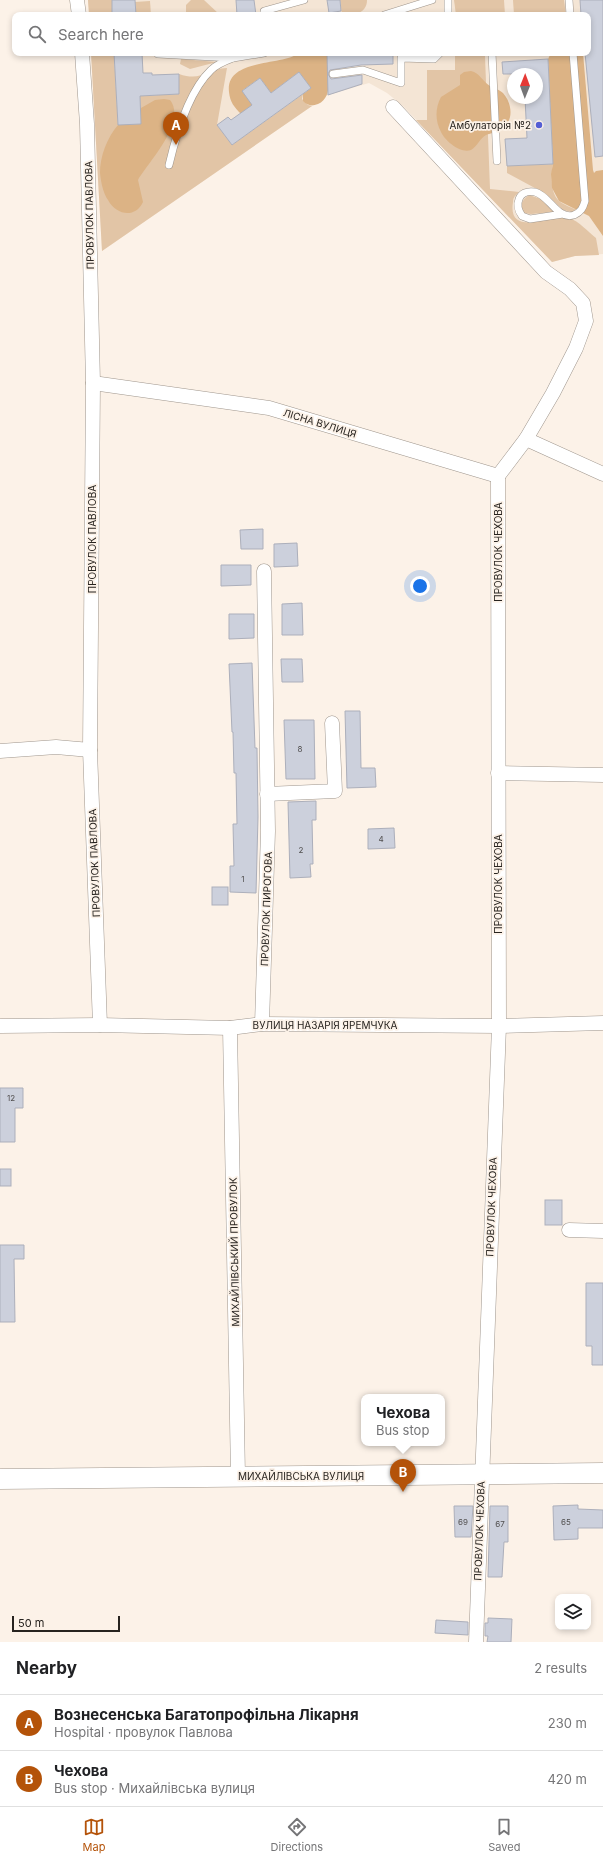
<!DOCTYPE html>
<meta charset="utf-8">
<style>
:root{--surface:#fff;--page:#f6f6f6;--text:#202124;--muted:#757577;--line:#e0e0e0;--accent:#b45309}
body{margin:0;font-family:Inter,sans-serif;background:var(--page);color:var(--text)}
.controls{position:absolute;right:12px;bottom:12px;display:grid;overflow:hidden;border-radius:8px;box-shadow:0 2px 6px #0003}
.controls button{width:36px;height:36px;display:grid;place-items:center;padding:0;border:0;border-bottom:1px solid var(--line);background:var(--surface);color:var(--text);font:20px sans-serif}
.compass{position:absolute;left:507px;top:68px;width:36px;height:36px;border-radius:50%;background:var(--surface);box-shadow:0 2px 6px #0003;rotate:1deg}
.scale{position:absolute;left:12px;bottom:10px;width:108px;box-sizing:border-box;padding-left:4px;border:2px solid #27231f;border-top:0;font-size:11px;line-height:14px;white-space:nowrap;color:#27231f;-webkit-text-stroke:3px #fcf2e8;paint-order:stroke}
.you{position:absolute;left:420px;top:586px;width:14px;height:14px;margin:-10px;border:3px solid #fff;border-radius:50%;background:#1a73e8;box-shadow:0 0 0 6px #1a73e833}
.badge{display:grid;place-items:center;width:26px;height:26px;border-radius:50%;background:var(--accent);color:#fff;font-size:13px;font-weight:700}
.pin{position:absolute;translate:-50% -33px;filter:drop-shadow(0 1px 2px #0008)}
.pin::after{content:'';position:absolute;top:21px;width:14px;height:12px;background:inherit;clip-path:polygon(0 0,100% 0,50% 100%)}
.popup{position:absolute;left:361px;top:1394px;width:84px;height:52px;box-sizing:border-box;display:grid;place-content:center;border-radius:8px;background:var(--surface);filter:drop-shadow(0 1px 3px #0005);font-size:13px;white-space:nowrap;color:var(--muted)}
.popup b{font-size:15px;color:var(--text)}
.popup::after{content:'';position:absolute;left:50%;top:100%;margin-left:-8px;border:8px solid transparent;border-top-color:var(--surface)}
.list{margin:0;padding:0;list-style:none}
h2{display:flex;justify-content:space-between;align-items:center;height:52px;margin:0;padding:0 16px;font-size:17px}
h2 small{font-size:13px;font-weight:400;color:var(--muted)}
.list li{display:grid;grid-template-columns:26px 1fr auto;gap:12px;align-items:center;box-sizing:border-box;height:56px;padding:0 16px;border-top:1px solid var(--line)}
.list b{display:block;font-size:15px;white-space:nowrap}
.list p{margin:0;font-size:13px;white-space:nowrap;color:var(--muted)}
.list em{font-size:13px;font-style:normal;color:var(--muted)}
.icon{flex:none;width:22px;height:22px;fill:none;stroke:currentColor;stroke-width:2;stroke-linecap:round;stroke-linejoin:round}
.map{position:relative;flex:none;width:603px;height:1642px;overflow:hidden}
.search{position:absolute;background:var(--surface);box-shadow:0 2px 6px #0003;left:12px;right:12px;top:12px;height:44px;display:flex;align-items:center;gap:10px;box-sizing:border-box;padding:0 14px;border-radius:8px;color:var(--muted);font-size:15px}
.sheet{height:164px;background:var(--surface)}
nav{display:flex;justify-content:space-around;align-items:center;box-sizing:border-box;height:56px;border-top:1px solid var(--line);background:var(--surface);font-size:11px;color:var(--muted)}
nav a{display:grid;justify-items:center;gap:2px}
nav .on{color:var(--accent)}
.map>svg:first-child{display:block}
.built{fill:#f4e5d5;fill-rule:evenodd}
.green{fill:#e2c5a6}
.forest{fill:#dcb385}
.building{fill:#ccd0dc;stroke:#acafbb}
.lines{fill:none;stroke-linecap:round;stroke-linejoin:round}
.lane-casing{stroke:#9f968d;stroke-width:8}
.street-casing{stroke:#9f968d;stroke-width:15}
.secondary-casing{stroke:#9f968d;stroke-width:21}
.lane{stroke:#fff;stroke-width:7}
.street{stroke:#fff;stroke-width:14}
.secondary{stroke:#fff;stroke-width:20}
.poi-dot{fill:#545ed4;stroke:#fcf2e8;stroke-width:1.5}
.labels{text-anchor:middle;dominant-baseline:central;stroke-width:3.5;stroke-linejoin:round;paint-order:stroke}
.number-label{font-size:8px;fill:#504e4e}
.poi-label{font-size:10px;fill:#27231f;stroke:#fcf2e8;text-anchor:end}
.street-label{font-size:10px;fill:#27231f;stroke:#fcf2e8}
</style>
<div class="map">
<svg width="603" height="1642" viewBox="0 0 603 1642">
<rect width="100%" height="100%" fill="#fcf2e8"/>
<path class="built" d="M88,0h515v254l-28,2 -23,6 -149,-156 -16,-13 -18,-10 -41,12 -226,156 -11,-198h497v-38h-499zM513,74h24v24h-24z"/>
<g class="green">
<path d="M88,0h24v15h-23z"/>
<path d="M191,0h13l16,15h-34v-10z"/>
<path d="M340,0h27c0,14 -14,15 -25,15z"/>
<path d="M454,0h50l1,15h-49z"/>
<path d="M513,0h51l2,15h-52z"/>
<path d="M150,1l1,14h-15l-1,-13z"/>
<path d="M91,53h23l4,72 23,-2 -1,-27 39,-2v-20c23,8 27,-5 48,-6l-10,57 15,20 71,-51 -1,5 6,6 4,1 -210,145z"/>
<path d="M455,56h30l5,133 29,3c-3,3 -6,5 -6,10 -6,37 41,11 56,16 10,3 19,14 27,20l3,17 -24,1 -23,6 -136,-142h11v-50h28z"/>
<path d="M181,59l36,3 -27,7 -10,-5z"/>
<path d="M553,164c-2,11 -3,29 6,37 5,4 13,7 18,9l-5,2 -9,-2 -17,-16 -39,-21v-7z"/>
<path d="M529,195l12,4 13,13 -23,2 -7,-1c-5,-8 -2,-13 5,-18z"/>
</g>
<g class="forest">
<path d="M299,53h28c0,16 8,44 -9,51 -6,2 -10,2 -15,-3v-7l8,-6 -12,-16 -28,21 -11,-15 -17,12 10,15 -12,9c-7,-7 -11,-12 -12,-22 -4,-34 54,-26 70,-39z"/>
<path d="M551,53h32l10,117 1,3 2,-2 7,-1v66l-14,-20 -30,-15 -7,-13 -1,-14 2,-10 -5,-105z"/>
<path d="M471,71c9,2 11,10 19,15 4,2 10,4 13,7 9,10 11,27 0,35 -5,4 -12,5 -17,7 -6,3 -9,12 -15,15 -10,4 -26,-9 -30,-18 -6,-11 -6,-24 0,-35l19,-12v-10l4,-3z"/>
<path d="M164,99l6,1c17,22 -20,60 -32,80l5,22c-8,17 -27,13 -35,-2 -5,-7 -7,-18 -8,-27 0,-17 7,-35 18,-48l23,-1v-16l14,-8z"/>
</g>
<g class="building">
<path d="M112,0h23l1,15h-24z"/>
<path d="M236,0h18l2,15h-19z"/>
<path d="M327,0h13l1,11 -12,2z"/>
<path d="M580,0h23v156l-8,1 -10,-104h3v-38h-7z"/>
<path d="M114,53h28l1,20h9v2l27,-1v20l-39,2 1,28 -23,1z"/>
<path d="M327,53h66v11l-32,1 -31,5 -2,4 3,5 31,-4v9l-34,11z"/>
<path d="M548,59l5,105 -46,2 -2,-27 22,-1 -2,-40h12v-24h-34l-1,-12z"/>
<path d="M299,72l12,16 -79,57 -15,-20 11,-8 3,3 21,-15 -10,-14 18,-13 11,15z"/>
<path d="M263,529v20h-22l-1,-19z"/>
<path d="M297,543l1,23 -24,1v-23z"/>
<path d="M221,565h30v20l-30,1z"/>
<path d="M302,603l1,32h-21v-31z"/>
<path d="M229,614h25v24l-25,1z"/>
<path d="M281,659h21l1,23h-21z"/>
<path d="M252,663l3,85h2l1,69 -2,76 -26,-1v-26h4l-1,-42h4l-1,-51h-2l-1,-41h-1l-3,-68z"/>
<path d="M345,711h15l1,57h14l1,19 -29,1z"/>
<path d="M284,720h30l1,59h-29z"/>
<path d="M316,801v19h-4l1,44h-3l1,13 -21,1 -2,-76z"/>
<path d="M394,828l1,20 -27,1v-20z"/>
<rect x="212" y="887" width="16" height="18"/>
<path d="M0,1088h23v20h-8v34h-15z"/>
<rect x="0" y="1169" width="11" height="17"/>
<rect x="545" y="1200" width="17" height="25"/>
<path d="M0,1245h24v14h-10l1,63h-15z"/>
<path d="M586,1283h17v82h-11v-19h-6z"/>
<path d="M578,1505v4l25,1v18h-25v11l-24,1 -1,-34z"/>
<path d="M454,1506h19l-2,31h-16z"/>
<path d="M490,1506h18v36h-4l-2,35h-14z"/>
<path d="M488,1618l24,1 -1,23h-24l1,-6h-3v-13h3z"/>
<path d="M436,1620l32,2v13l-33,-2z"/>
</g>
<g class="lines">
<g class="lane-casing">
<g id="lane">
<path d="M448,0v15"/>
<path d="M569,0l1,15"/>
<path d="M264,15v-4l40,-11"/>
<path d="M384,15l48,-15"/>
<path d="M492,53l5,108"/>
<path d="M158,54l75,4 31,-5"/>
<path d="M333,74l30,-4 38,13v-25l33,1 6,-6"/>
<path d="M169,165c7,-30 19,-73 42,-95 6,-6 14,-9 22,-12v-5"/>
<path d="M563,214l-33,5 -8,-3c-8,-11 -4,-27 13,-24 15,4 22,28 39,23 7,-3 9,-7 11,-14l-12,-148"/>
</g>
</g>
<g class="street-casing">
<g id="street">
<path d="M77,0l2,15"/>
<path d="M82,53l5,71 6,259 -3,367 10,275"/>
<path d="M393,107l153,165 24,17 13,14 3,18 -10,27 -23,45 -27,46 77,35"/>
<path d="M93,383l176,25 229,68 28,-37"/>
<path d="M0,751l56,-4 34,3"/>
<path d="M498,773l105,2"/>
<path d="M267,794l68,-3 -3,-68"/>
<path d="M262,1024l6,-193 -4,-260"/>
<path d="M0,1026l100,-1 130,3 32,-4 237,2 104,-3"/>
<path d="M230,1028l8,448"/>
<path d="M569,1230l34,1"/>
<path d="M476,1642l23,-616 -1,-550"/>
</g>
</g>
<g class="secondary-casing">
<path id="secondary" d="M0,1479l603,-6"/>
</g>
<use href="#lane" class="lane"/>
<use href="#street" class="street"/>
<use href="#secondary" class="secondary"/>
</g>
<circle class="poi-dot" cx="539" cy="125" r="4"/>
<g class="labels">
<g class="number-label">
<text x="300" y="749">8</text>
<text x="381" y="839">4</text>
<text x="301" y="850">2</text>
<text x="243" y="879">1</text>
<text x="11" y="1098">12</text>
<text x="463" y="1522">69</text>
<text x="566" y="1522">65</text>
<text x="500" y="1524">67</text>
</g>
<g class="poi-label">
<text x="531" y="125">Амбулаторія №2</text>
</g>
<g class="street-label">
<text transform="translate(89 215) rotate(-91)">ПРОВУЛОК ПАВЛОВА</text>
<text transform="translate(320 423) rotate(17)">ЛІСНА ВУЛИЦЯ</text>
<text transform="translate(92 539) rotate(-90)">ПРОВУЛОК ПАВЛОВА</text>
<text transform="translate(498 552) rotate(-90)">ПРОВУЛОК ЧЕХОВА</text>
<text transform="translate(94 863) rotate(-92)">ПРОВУЛОК ПАВЛОВА</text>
<text transform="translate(498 884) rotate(-90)">ПРОВУЛОК ЧЕХОВА</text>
<text transform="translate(266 909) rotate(-88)">ПРОВУЛОК ПИРОГОВА</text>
<text x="325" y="1025">ВУЛИЦЯ НАЗАРІЯ ЯРЕМЧУКА</text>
<text transform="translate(491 1207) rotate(-88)">ПРОВУЛОК ЧЕХОВА</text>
<text transform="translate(234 1252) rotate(-91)">МИХАЙЛІВСЬКИЙ ПРОВУЛОК</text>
<text x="301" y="1476">МИХАЙЛІВСЬКА ВУЛИЦЯ</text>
<text transform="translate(479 1531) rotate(-88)">ПРОВУЛОК ЧЕХОВА</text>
</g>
</g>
</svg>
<div class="controls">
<button><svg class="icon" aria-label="layers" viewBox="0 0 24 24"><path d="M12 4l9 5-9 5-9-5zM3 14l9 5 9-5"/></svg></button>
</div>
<svg class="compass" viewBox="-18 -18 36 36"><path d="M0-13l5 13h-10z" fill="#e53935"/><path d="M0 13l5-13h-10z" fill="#757577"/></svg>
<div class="scale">50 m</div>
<div class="you"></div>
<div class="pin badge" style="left:176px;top:145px">A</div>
<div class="pin badge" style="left:403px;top:1492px">B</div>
<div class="popup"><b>Чехова</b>Bus stop</div>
<div class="search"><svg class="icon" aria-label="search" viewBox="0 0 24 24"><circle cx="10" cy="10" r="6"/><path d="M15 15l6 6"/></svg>Search here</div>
</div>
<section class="sheet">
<h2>Nearby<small>2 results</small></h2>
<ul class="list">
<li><span class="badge">A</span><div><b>Вознесенська Багатопрофільна Лікарня</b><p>Hospital · провулок Павлова</p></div><em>230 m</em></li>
<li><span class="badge">B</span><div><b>Чехова</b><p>Bus stop · Михайлівська вулиця</p></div><em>420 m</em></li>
</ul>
</section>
<nav>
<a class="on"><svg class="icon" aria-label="map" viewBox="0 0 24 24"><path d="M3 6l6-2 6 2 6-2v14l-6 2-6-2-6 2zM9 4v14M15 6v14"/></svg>Map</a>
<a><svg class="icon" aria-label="directions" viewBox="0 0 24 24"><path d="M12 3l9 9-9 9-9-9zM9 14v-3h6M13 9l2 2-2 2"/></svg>Directions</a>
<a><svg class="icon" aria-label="saved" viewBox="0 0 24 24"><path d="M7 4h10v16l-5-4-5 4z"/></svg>Saved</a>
</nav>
